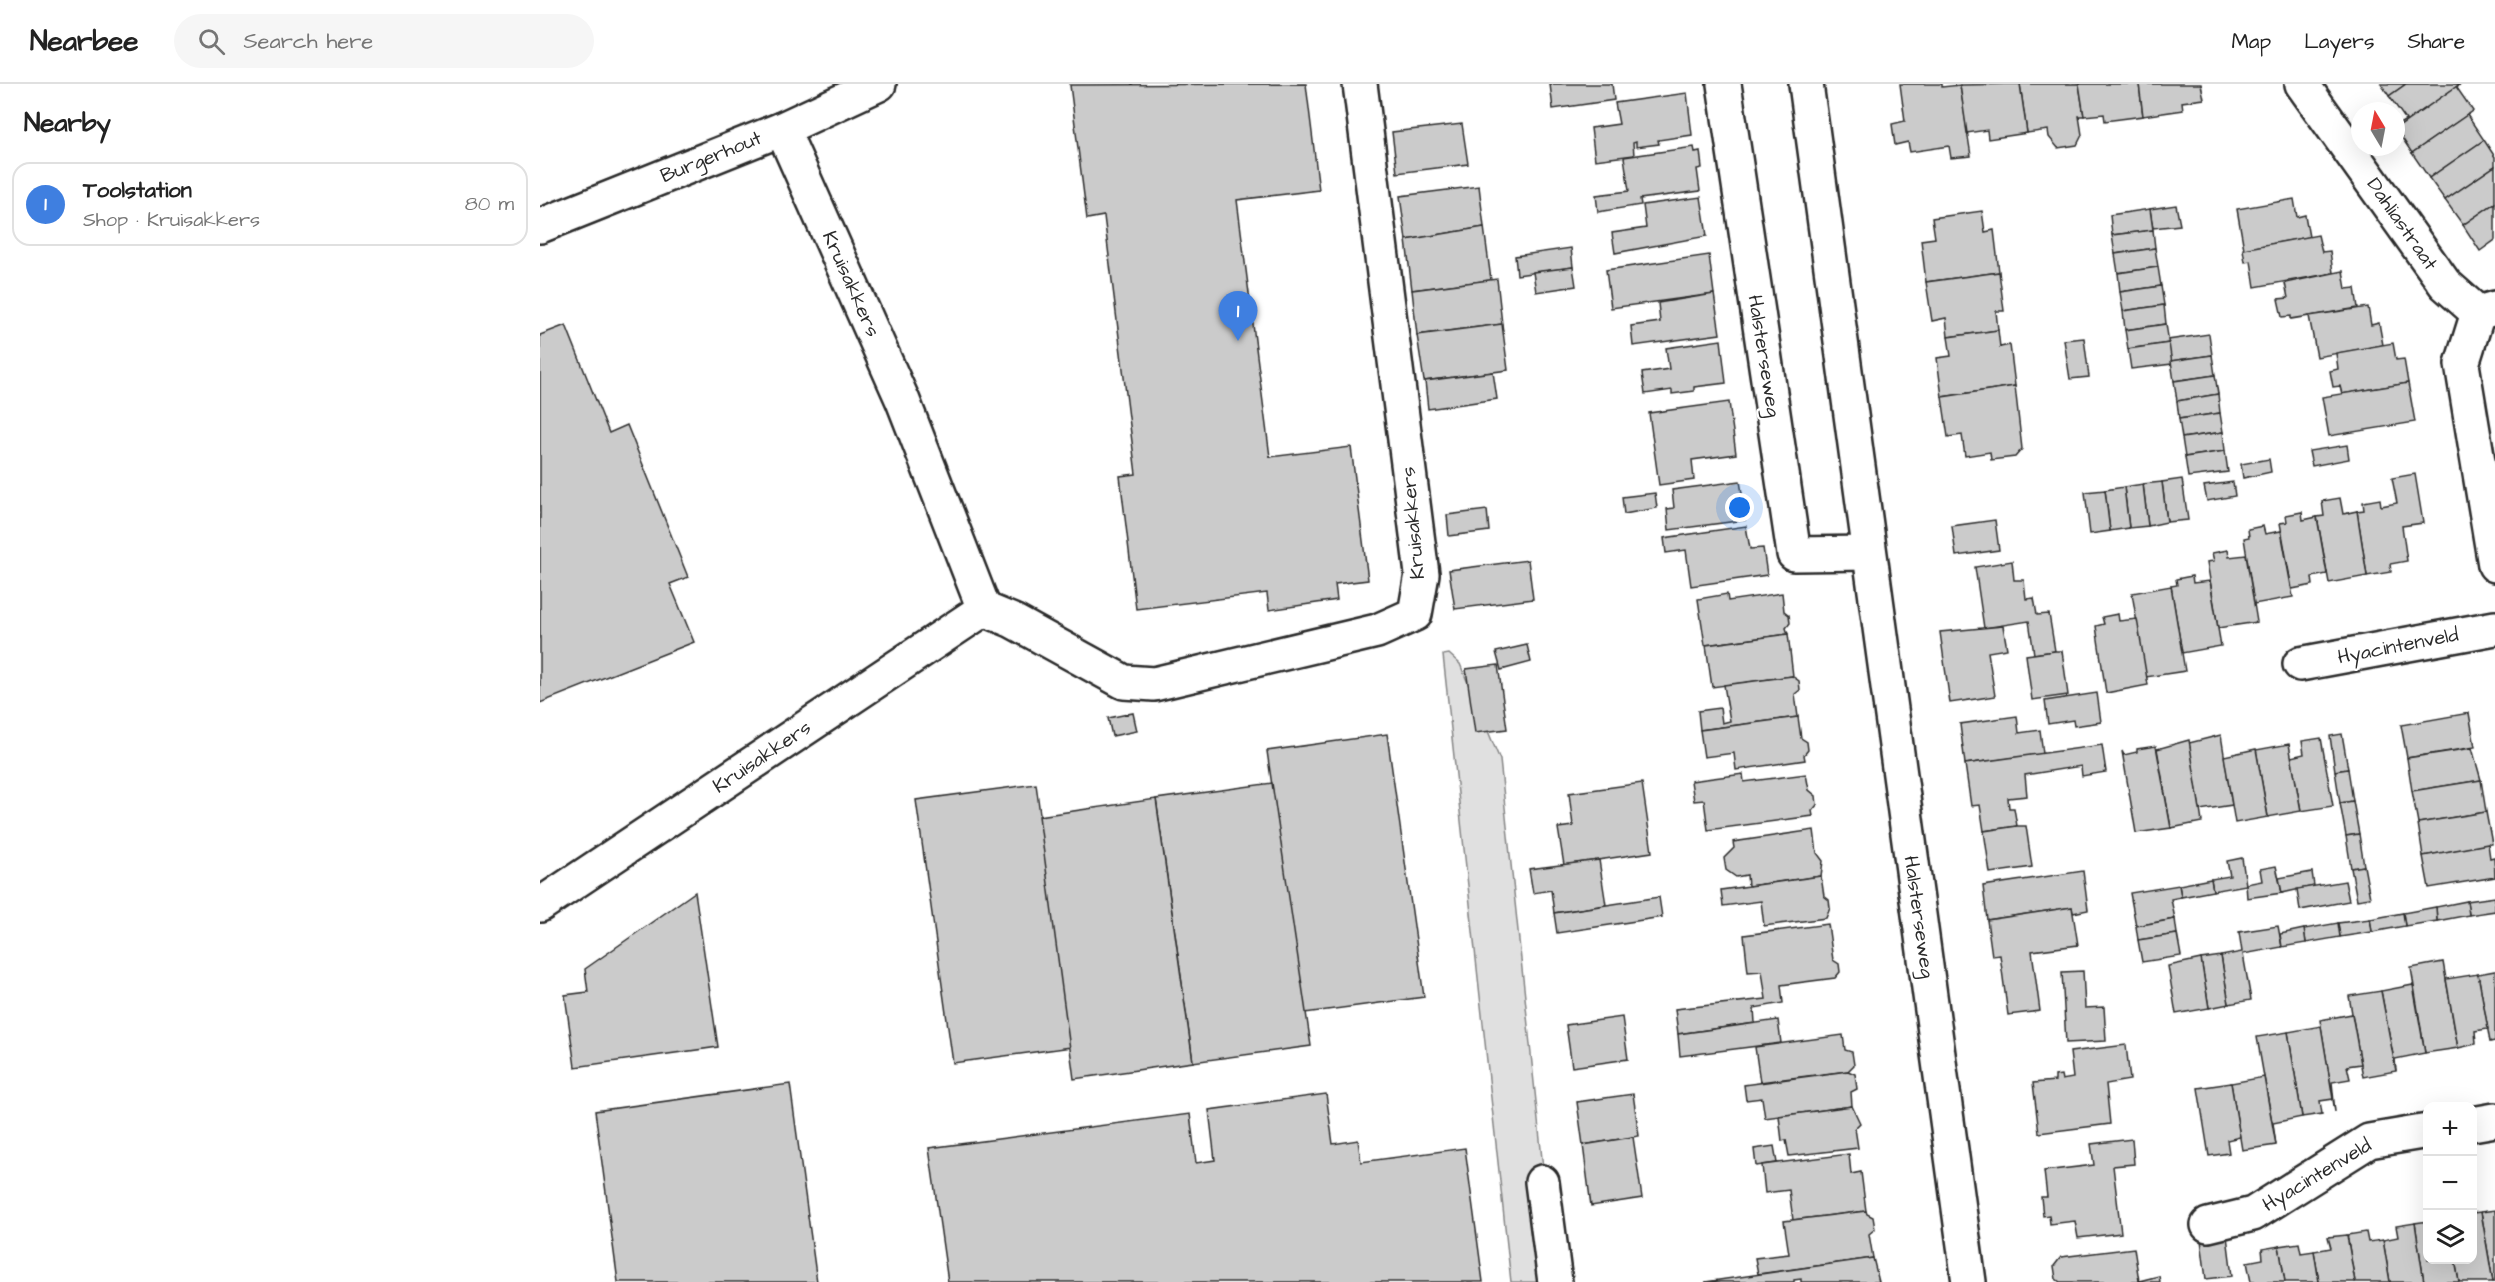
<!DOCTYPE html>
<meta charset="utf-8">
<style>
:root{--surface:#fff;--page:#f6f6f6;--text:#222;--muted:#767676;--line:#e0e0e0;--accent:#0b8043}
body{margin:0;font-family:"Architects Daughter",sans-serif;background:var(--page);color:var(--text)}
.controls{position:absolute;right:18px;bottom:18px;display:grid;overflow:hidden;border-radius:12px;box-shadow:0 6px 24px #0002}
.controls button{width:54px;height:54px;display:grid;place-items:center;padding:0;border:0;border-bottom:2px solid var(--line);background:var(--surface);color:var(--text);font:30px sans-serif}
.compass{position:absolute;left:1811px;top:18px;width:54px;height:54px;border-radius:50%;background:var(--surface);box-shadow:0 6px 24px #0002;rotate:350deg}
.you{position:absolute;left:1200px;top:424px;width:21px;height:21px;margin:-15px;border:4px solid #fff;border-radius:50%;background:#1a73e8;box-shadow:0 0 0 9px #1a73e833}
.badge{display:grid;place-items:center;width:39px;height:39px;border-radius:50%;background:var(--accent);color:#fff;font-size:20px;font-weight:700}
.pin{position:absolute;translate:-50% -50px;filter:drop-shadow(0 2px 3px #0008)}
.pin::after{content:'';position:absolute;top:32px;width:21px;height:18px;background:inherit;clip-path:polygon(0 0,100% 0,50% 100%)}
.list{margin:0;padding:0;list-style:none}
h2{display:flex;justify-content:space-between;align-items:center;height:78px;margin:0;padding:0 24px;font-size:26px}
h2 small{font-size:20px;font-weight:400;color:var(--muted)}
.list li{display:grid;grid-template-columns:39px 1fr auto;gap:18px;align-items:center;box-sizing:border-box;height:84px;margin:0 12px 12px;padding:0 12px;border:2px solid var(--line);border-radius:18px}
.list b{display:block;font-size:22px;white-space:nowrap}
.list p{margin:0;font-size:20px;white-space:nowrap;color:var(--muted)}
.list em{font-size:20px;font-style:normal;color:var(--muted)}
.icon{flex:none;width:33px;height:33px;fill:none;stroke:currentColor;stroke-width:2;stroke-linecap:round;stroke-linejoin:round}
.map{position:relative;flex:none;width:1955px;height:1198px;overflow:hidden}
header{display:flex;align-items:center;gap:36px;box-sizing:border-box;height:84px;padding:0 30px;background:var(--surface);border-bottom:2px solid var(--line)}
header strong{font-size:28px}
nav{display:flex;gap:33px;margin-inline-start:auto;font-size:21px}
.search{width:420px;height:54px;background:var(--page);display:flex;align-items:center;gap:15px;box-sizing:border-box;padding:0 21px;border-radius:33px;color:var(--muted);font-size:22px}
main{display:flex}
aside{flex:1;background:var(--surface)}
.map>svg:first-child{display:block}
.green{fill:#e0e0e0;stroke:#868686;stroke-width:1.5}
.building{fill:#cbcbcb;stroke:#2b2b2b;stroke-width:1.5}
.lines{fill:none;stroke-linecap:round;stroke-linejoin:round}
.minor-casing{stroke:#2b2b2b;stroke-width:38}
.tertiary-casing{stroke:#2b2b2b;stroke-width:38}
.minor{stroke:#fff;stroke-width:33}
.tertiary{stroke:#fff;stroke-width:33}
.labels{text-anchor:middle;dominant-baseline:central;stroke-width:4.5;stroke-linejoin:round;paint-order:stroke}
.street-label{font-size:20px;fill:#2b2b2b;stroke:#fff}
</style>
<header>
<strong>Nearbee</strong>
<div class="search"><svg class="icon" aria-label="search" viewBox="0 0 24 24"><circle cx="10" cy="10" r="6"/><path d="M15 15l6 6"/></svg>Search here</div>
<nav><a>Map</a><a>Layers</a><a>Share</a></nav>
</header>
<main>
<aside>
<h2>Nearby<small></small></h2>
<ul class="list">
<li><span class="badge" style="background:#3f7fe0">1</span><div><b>Toolstation</b><p>Shop · Kruisakkers</p></div><em>80 m</em></li>
</ul>
</aside>
<div class="map">
<svg width="1955" height="1198" viewBox="0 0 1955 1198">
<rect width="100%" height="100%" fill="#fff"/>
<filter id="ink" filterUnits="userSpaceOnUse"><feTurbulence type="fractalNoise" baseFrequency=".0167" numOctaves="2"/><feDisplacementMap in="SourceGraphic" scale="12" xChannelSelector="R" yChannelSelector="G"/><feConvolveMatrix kernelMatrix="1 2 1 2 8 2 1 2 1" color-interpolation-filters="sRGB"/></filter>
<g filter="url(#ink)">
<path class="green" d="M909,570l11,10 40,96 55,522h-44l-68,-627z"/>
<g class="building">
<path d="M766,0l13,106 -82,10 33,257 81,-10 17,133 -33,4 2,16 -68,10 -2,-17 -131,16 -16,-133 16,-2 -32,-258 -17,3 -17,-134z"/>
<path d="M1010,0h62l2,16 -61,9z"/>
<path d="M1360,0h42v3l18,-2 11,71 -20,2 -2,-12 -39,6 -2,-10 -13,3 -3,-21 13,-3z"/>
<path d="M1480,0h59l5,32h-5l3,19 -5,10 -19,3 -9,-11 -1,-7 -21,3z"/>
<path d="M1480,0l7,49 -39,6 -1,-9 -20,3 -7,-48z"/>
<path d="M1539,0h60l4,32 -38,5 -1,-7 -20,2z"/>
<path d="M1599,0h62l3,15 -22,3 1,8 -40,6z"/>
<path d="M1841,0h25l-17,12z"/>
<path d="M1866,0h54l-64,45v-3l10,-6 -17,-24z"/>
<path d="M1920,0l-3,4 16,23 -61,42 -16,-24z"/>
<path d="M1147,9l5,42 -34,5 1,4 -23,3v-5l-3,1 1,12 -39,5 -4,-32 28,-4 -4,-21z"/>
<path d="M1927,31l17,25 -55,38 -17,-25z"/>
<path d="M922,40l6,40 -71,9 -5,-41z"/>
<path d="M1944,56l11,17v9l-50,34 -16,-22z"/>
<path d="M1154,63l1,5 5,-1 2,17 -5,1 3,22 -60,8 1,6 -43,7 -2,-17 33,-4 -5,-34z"/>
<path d="M1955,82v37l-32,22 -18,-25z"/>
<path d="M939,102l5,41 -78,13 -6,-44z"/>
<path d="M1161,113l6,39 -92,17 -3,-20 34,-5 -3,-23z"/>
<path d="M1754,115l3,18 8,-2 4,22 -65,12 -7,-40z"/>
<path d="M1955,119v37l-15,11 -17,-26z"/>
<path d="M1636,121l4,20 -27,3 -3,-19z"/>
<path d="M1610,125l3,21 -41,5 -2,-20z"/>
<path d="M1442,127l3,21 9,-2 5,42 -73,10 -5,-42 14,-2 -3,-20z"/>
<path d="M944,143l7,53 -79,10 -6,-50z"/>
<path d="M1613,146l2,18 -40,6 -3,-19z"/>
<path d="M1778,151l4,17 8,-1 3,22 -78,14 -4,-26 -6,1 -2,-13z"/>
<path d="M1031,164l2,19 -56,8 -2,-19z"/>
<path d="M1615,164l3,19 -40,6 -3,-19z"/>
<path d="M1169,171l5,39 -103,14 -5,-38z"/>
<path d="M1033,183l3,19 -40,6 -3,-20z"/>
<path d="M1618,183l3,19 -41,6 -2,-19z"/>
<path d="M1803,187l3,18 9,-1 3,20 -67,11v-3l-9,1 -4,-18 10,-1 -3,-15z"/>
<path d="M1459,188l5,39h-8l2,19 -50,7 -2,-19 -14,3 -6,-39z"/>
<path d="M957,195l5,45 -85,11 -5,-45z"/>
<path d="M1621,202l3,19 -41,6 -3,-19z"/>
<path d="M1174,210l6,40 -87,12 -2,-20 29,-4 -2,-19z"/>
<path d="M1624,221l2,19 -41,6 -2,-19z"/>
<path d="M1828,223l3,18 8,-2 4,22 -66,12 -8,-41z"/>
<path d="M962,240l6,46 -84,11 -7,-46z"/>
<path d="M1626,240l3,19 -41,6 -3,-19z"/>
<path d="M26,241l43,108 18,-8 61,152 -18,7 24,58 -154,61v-368z"/>
<path d="M1458,246l2,17 10,-2 5,41 -73,11 -5,-39 14,-2 -3,-19z"/>
<path d="M1669,250l3,21 -41,6 -3,-21z"/>
<path d="M1544,254l5,39 -19,2 -6,-39z"/>
<path d="M1181,256l5,43 -32,4v4l-22,3v-4l-27,4 -3,-21 27,-4 -3,-21z"/>
<path d="M1629,259l3,21 -41,5 -3,-20z"/>
<path d="M1853,259l3,17 8,-1 4,24 -66,11 -2,-8 -7,1 -3,-16 8,-2 -2,-16z"/>
<path d="M1672,271l3,20 -41,6 -3,-20z"/>
<path d="M953,288l4,27 -69,10 -3,-28z"/>
<path d="M1675,291l3,19 -41,7 -3,-20z"/>
<path d="M1868,299l7,39 -86,14 -7,-39z"/>
<path d="M1475,302l7,63 -7,8 -24,3 -1,-8 -25,4 -3,-21 -14,2 -6,-40z"/>
<path d="M1678,310l2,19 -41,6 -2,-18z"/>
<path d="M1189,318l7,52 -44,6 2,20 -35,5 -10,-72z"/>
<path d="M1680,329l3,19 -41,6 -3,-19z"/>
<path d="M1683,348l2,19 -40,6 -3,-19z"/>
<path d="M1807,361l2,14 -37,7 -3,-15z"/>
<path d="M1685,367l3,21 -40,5 -3,-20z"/>
<path d="M1729,375l2,13 -28,6 -2,-14z"/>
<path d="M1875,390l8,49 -21,3 5,35 -17,3 1,8 -24,4 -10,-65 7,-1 -1,-8 17,-3 1,7 16,-3 -5,-25z"/>
<path d="M1642,395l6,41 -21,2 -5,-40z"/>
<path d="M1200,397l3,18 4,3 1,7 -4,4 1,7 -76,10 -2,-21 7,-1 -2,-18z"/>
<path d="M1622,398l5,40 -19,4 -5,-42z"/>
<path d="M1693,398l2,14 -28,5 -3,-15z"/>
<path d="M1603,400l5,42 -19,2 -5,-41z"/>
<path d="M1584,403l5,41 -19,3 -5,-41z"/>
<path d="M1565,406l5,41 -20,3 -5,-42z"/>
<path d="M1115,409l2,15 -33,6 -2,-17z"/>
<path d="M1800,414l3,16 14,-3 10,65 -38,7 -12,-66 7,-1 -2,-15z"/>
<path d="M947,426l2,21 -40,5 -2,-21z"/>
<path d="M1762,428l1,8 14,-3 10,57 -15,3 1,8 -21,4 -12,-66 7,-1 -1,-7z"/>
<path d="M1455,436l4,30 -43,6 -4,-30z"/>
<path d="M1206,442l4,23 13,-1 4,27 -76,11 -5,-36 -20,3 -2,-15z"/>
<path d="M1723,442l2,8 16,-3 12,66 -39,7 -10,-66 5,-1 -1,-8z"/>
<path d="M1688,466l1,7 17,-2 11,67 -39,6 -11,-66 7,-1 -2,-8z"/>
<path d="M988,476l5,39 -78,10 -6,-39z"/>
<path d="M1472,477l2,19h10l2,19 8,-1 3,17 12,-1 6,37 -21,3 -5,-33 -45,7 -9,-61z"/>
<path d="M1652,492l1,7 17,-2 11,65 -39,7 -11,-67 6,-1 -1,-6z"/>
<path d="M1631,502l14,85 -39,6 -14,-84z"/>
<path d="M1242,509l2,18 5,4 1,8 -4,5 2,6 -83,11 -7,-46 29,-5 1,7z"/>
<path d="M1578,530l1,7 18,-2 11,66 -42,8 -10,-67 8,-2 -2,-7z"/>
<path d="M1463,542l4,23 -19,3 7,44 -45,7 -10,-71z"/>
<path d="M1248,550l5,42 -81,11 -6,-42z"/>
<path d="M987,561l4,17 -30,8 -5,-18z"/>
<path d="M1515,567h7l6,44 -36,5 -6,-45z"/>
<path d="M958,581l9,64 -32,4 -9,-64z"/>
<path d="M1252,592l7,5 1,9 -5,4 3,23 -98,13 -2,-19 22,-3 2,15 8,-2 -6,-36z"/>
<path d="M1557,609l4,29 -27,4 -1,-6 -25,4 -3,-23z"/>
<path d="M593,629l4,18 -25,5 -4,-18z"/>
<path d="M1929,629l6,34 -68,11 -6,-33z"/>
<path d="M1477,632l2,17 21,-3 3,24 -78,10 -5,-40z"/>
<path d="M1258,633l3,21 6,4 1,8 -4,5 1,5 -69,10 -2,-17 -30,4 -4,-27z"/>
<path d="M847,650l37,263 -119,16 -38,-262z"/>
<path d="M1802,650l6,35 -13,2 -5,-35z"/>
<path d="M1681,651l11,70 -32,5 -11,-67z"/>
<path d="M1781,654l12,68 -32,5 -10,-54 13,-3 -2,-13z"/>
<path d="M1649,656l13,82 -31,6 -14,-79z"/>
<path d="M1749,660l12,67 -33,6 -12,-67z"/>
<path d="M1562,661l4,27 -24,4 -1,-10 -56,9 2,21 -19,2 1,10h5l3,18 -33,5 -4,-26 -9,1 -6,-42z"/>
<path d="M1616,662l15,82 -35,5 -14,-82 2,4 13,-3v-3z"/>
<path d="M1932,664l9,32 -69,11 -5,-33z"/>
<path d="M1716,665l12,68 -33,6 -11,-67z"/>
<path d="M1808,685l5,32 -13,2 -5,-32z"/>
<path d="M1203,690l1,8 62,-8 3,16 7,6 1,9 -5,6 1,5 -105,14 -4,-30 -10,1 -3,-20z"/>
<path d="M1941,696l5,32 -68,11 -6,-32z"/>
<path d="M732,699l39,263 -118,16 -37,-263z"/>
<path d="M1102,699l10,69 -88,13 -6,-37 15,-2 -4,-33z"/>
<path d="M496,700l35,263 -118,16 -37,-263z"/>
<path d="M616,715l37,263 -119,17 -35,-263z"/>
<path d="M1813,717l6,33 -13,2 -6,-33z"/>
<path d="M1946,728l6,32 -69,12 -5,-33z"/>
<path d="M1477,742h9l6,41 -42,6 -6,-42z"/>
<path d="M1274,746l3,23 6,8 -2,15 -73,10 -1,-11 -11,2 -10,-7 -2,-12 10,-10 -1,-6z"/>
<path d="M1819,750l5,32 -13,2 -5,-32z"/>
<path d="M1948,760l2,14 4,-1 1,20 -66,11 -6,-32z"/>
<path d="M1702,774l4,27 -33,6 -2,-12 19,-3 -3,-15z"/>
<path d="M1059,776l7,45 -52,8 -3,-23 -18,3 -4,-24z"/>
<path d="M1736,782l6,27 -35,5 -1,-14 16,-3 -2,-12z"/>
<path d="M1824,782l6,32 -13,2 -6,-32z"/>
<path d="M1543,787l5,39 -15,3 -1,-6 -85,13 -4,-34z"/>
<path d="M1772,788l2,14 -32,7 -3,-15z"/>
<path d="M1281,792l3,20 5,4 1,8 -4,10 -62,8 -3,-25 -38,5 -2,-16z"/>
<path d="M1671,795l2,12 -32,6 -2,-12z"/>
<path d="M1805,797l4,20 -49,9 -3,-21z"/>
<path d="M1639,801l2,12 -10,2 4,20 -39,7 -6,-33z"/>
<path d="M155,808l23,155 -143,20 -10,-72 23,-3 -3,-23z"/>
<path d="M1119,813l3,20 -105,16 -3,-20z"/>
<path d="M1955,813v14l-26,4 -2,-14z"/>
<path d="M1927,817l2,14 -32,6 -1,-14z"/>
<path d="M1532,823l6,38 -46,6 8,60 -32,4 -8,-60 -8,1 -5,-36z"/>
<path d="M1896,823l1,14 -32,5 -2,-13z"/>
<path d="M1863,829l2,13 -33,6 -2,-13z"/>
<path d="M1635,835l2,15 -39,6 -2,-14z"/>
<path d="M1830,835l2,13 -32,5 -2,-14z"/>
<path d="M1798,839l2,14 -34,6 -2,-14z"/>
<path d="M1288,840l5,36 6,4 1,8 -5,6 -54,7 2,18 -29,5 1,15 -77,11 -3,-25 91,-10 -4,-28 -14,1 -4,-37z"/>
<path d="M1738,842l4,21 -39,7 8,46 -22,4 -8,-48 21,-4 -3,-20z"/>
<path d="M1764,845l2,14 -24,4 -2,-13z"/>
<path d="M1637,850l4,22 -39,6 -4,-22z"/>
<path d="M1681,872l8,48 -20,4 -8,-49z"/>
<path d="M1661,875l8,49 -33,6 -8,-48z"/>
<path d="M1903,878l15,86 -33,5 -14,-85z"/>
<path d="M1543,887l2,37 19,-1 2,34 -40,2 -4,-71z"/>
<path d="M1955,887v70l-5,1 -12,-68z"/>
<path d="M1938,890l10,55 -13,2 1,13 -18,4 -12,-69z"/>
<path d="M1873,901l12,68 -30,6 1,12 -15,-80z"/>
<path d="M1841,907l15,80 -33,6 -14,-81z"/>
<path d="M1812,930l9,50 -14,2 3,13 -18,3 3,30 -15,-92z"/>
<path d="M1082,933l6,42 -56,8 -6,-42z"/>
<path d="M1238,936l3,23 -101,13 -2,-22z"/>
<path d="M1781,942l12,73 -13,2 2,13 -20,3 -14,-85z"/>
<path d="M1748,948l14,85 -29,6 3,22 -19,-108z"/>
<path d="M1303,951l2,15 7,2 2,13 -6,6 -88,11 -5,-35z"/>
<path d="M1586,961l4,35 -24,4 4,40 -71,9 -6,-50 22,-2v-5l6,-1 1,5 11,-2 -3,-26z"/>
<path d="M1308,987l7,3 2,15 -6,3 1,14 -87,12 -3,-20 -16,2 -2,-15z"/>
<path d="M1724,993l12,68 -34,5 -11,-67z"/>
<path d="M1691,999l9,54 -13,3 2,13 -20,3 -11,-68z"/>
<path d="M250,1000l27,198h-199l-23,-171z"/>
<path d="M786,1010l7,50 25,-4 3,22 104,-14 18,134h-535l-19,-134 261,-34 6,49 19,-3 -6,-50z"/>
<path d="M1093,1010l6,42 -56,9 -6,-43z"/>
<path d="M1312,1022l8,17 -5,5 3,20 -69,8 -3,-16 -4,1 -3,-25z"/>
<path d="M1093,1053l9,61 -51,8 -8,-61z"/>
<path d="M1592,1055l2,25 -21,2 8,67 -43,5 -3,-17 -25,3 -1,-9 -6,1 -2,-19h6l-3,-26 50,-6 -3,-21z"/>
<path d="M1234,1062l3,17 -21,3 -2,-17z"/>
<path d="M1309,1070l2,20 10,-2 5,39 -73,9 -4,-30 -24,3 -3,-28z"/>
<path d="M1955,1126v72h-2l-12,-70z"/>
<path d="M1326,1127l1,3 6,3 2,12 -6,5 4,24 -115,16 -3,-16 34,-4 -5,-33z"/>
<path d="M1941,1128l12,70h-34l-4,-22h17v-47z"/>
<path d="M1888,1137v39h27l4,22h-35l-9,-59z"/>
<path d="M1875,1139l9,59h-34l-7,-42 15,-3 -2,-11z"/>
<path d="M1826,1148l2,10 15,-2 7,42h-35l-8,-47z"/>
<path d="M1807,1151l8,47h-36l-5,-31 17,-3 -3,-11z"/>
<path d="M1687,1152l5,40 -26,3 -5,-39z"/>
<path d="M1759,1159l2,10 13,-2 5,31h-34l-6,-36z"/>
<path d="M1739,1162l6,36h-34l-4,-20 16,-3 -1,-10z"/>
<path d="M1594,1164l5,33 20,-5 1,6h-100l-4,-3 -2,-13 7,-9z"/>
<path d="M1333,1174l6,24h-78v-3l-7,1v2h-89z"/>
</g>
<g class="lines">
<g class="minor-casing">
<g id="minor">
<path d="M1184,0l70,470 75,-1"/>
<path d="M1266,0l163,1198"/>
<path d="M1762,0l143,200 33,29 17,-5"/>
<path d="M242,45l121,272 81,208"/>
<path d="M1938,229l-16,51 33,201"/>
<path d="M1760,580l195,-36"/>
<path d="M0,821l444,-296 29,12 111,61 30,2 223,-53 38,-17 7,-40 -62,-490"/>
<path d="M1932,1040l23,-4"/>
<path d="M1002,1098l13,100"/>
<path d="M1668,1141l45,-11 116,-73 59,-10"/>
</g>
</g>
<g class="tertiary-casing">
<path id="tertiary" d="M0,142l242,-97 97,-45"/>
</g>
<use href="#minor" class="minor"/>
<use href="#tertiary" class="tertiary"/>
</g>
</g>
<g class="labels">
<g class="street-label">
<text transform="translate(171 73) rotate(-22)">Burgerhout</text>
<text transform="translate(1862 140) rotate(55)">Dahliastraat</text>
<text transform="translate(311 200) rotate(66)">Kruisakkers</text>
<text transform="translate(1224 272) rotate(81)">Halsterseweg</text>
<text transform="translate(873 439) rotate(-95)">Kruisakkers</text>
<text transform="translate(1858 562) rotate(-11)">Hyacintenveld</text>
<text transform="translate(222 673) rotate(-34)">Kruisakkers</text>
<text transform="translate(1379 833) rotate(82)">Halsterseweg</text>
<text transform="translate(1777 1091) rotate(-31)">Hyacintenveld</text>
</g>
</g>
</svg>
<div class="controls">
<button>+</button>
<button>−</button>
<button><svg class="icon" aria-label="layers" viewBox="0 0 24 24"><path d="M12 4l9 5-9 5-9-5zM3 14l9 5 9-5"/></svg></button>
</div>
<svg class="compass" viewBox="-18 -18 36 36"><path d="M0-13l5 13h-10z" fill="#e53935"/><path d="M0 13l5-13h-10z" fill="#767676"/></svg>
<div class="you"></div>
<div class="pin badge" style="left:698px;top:257px;background:#3f7fe0">1</div>
</div>
</main>
